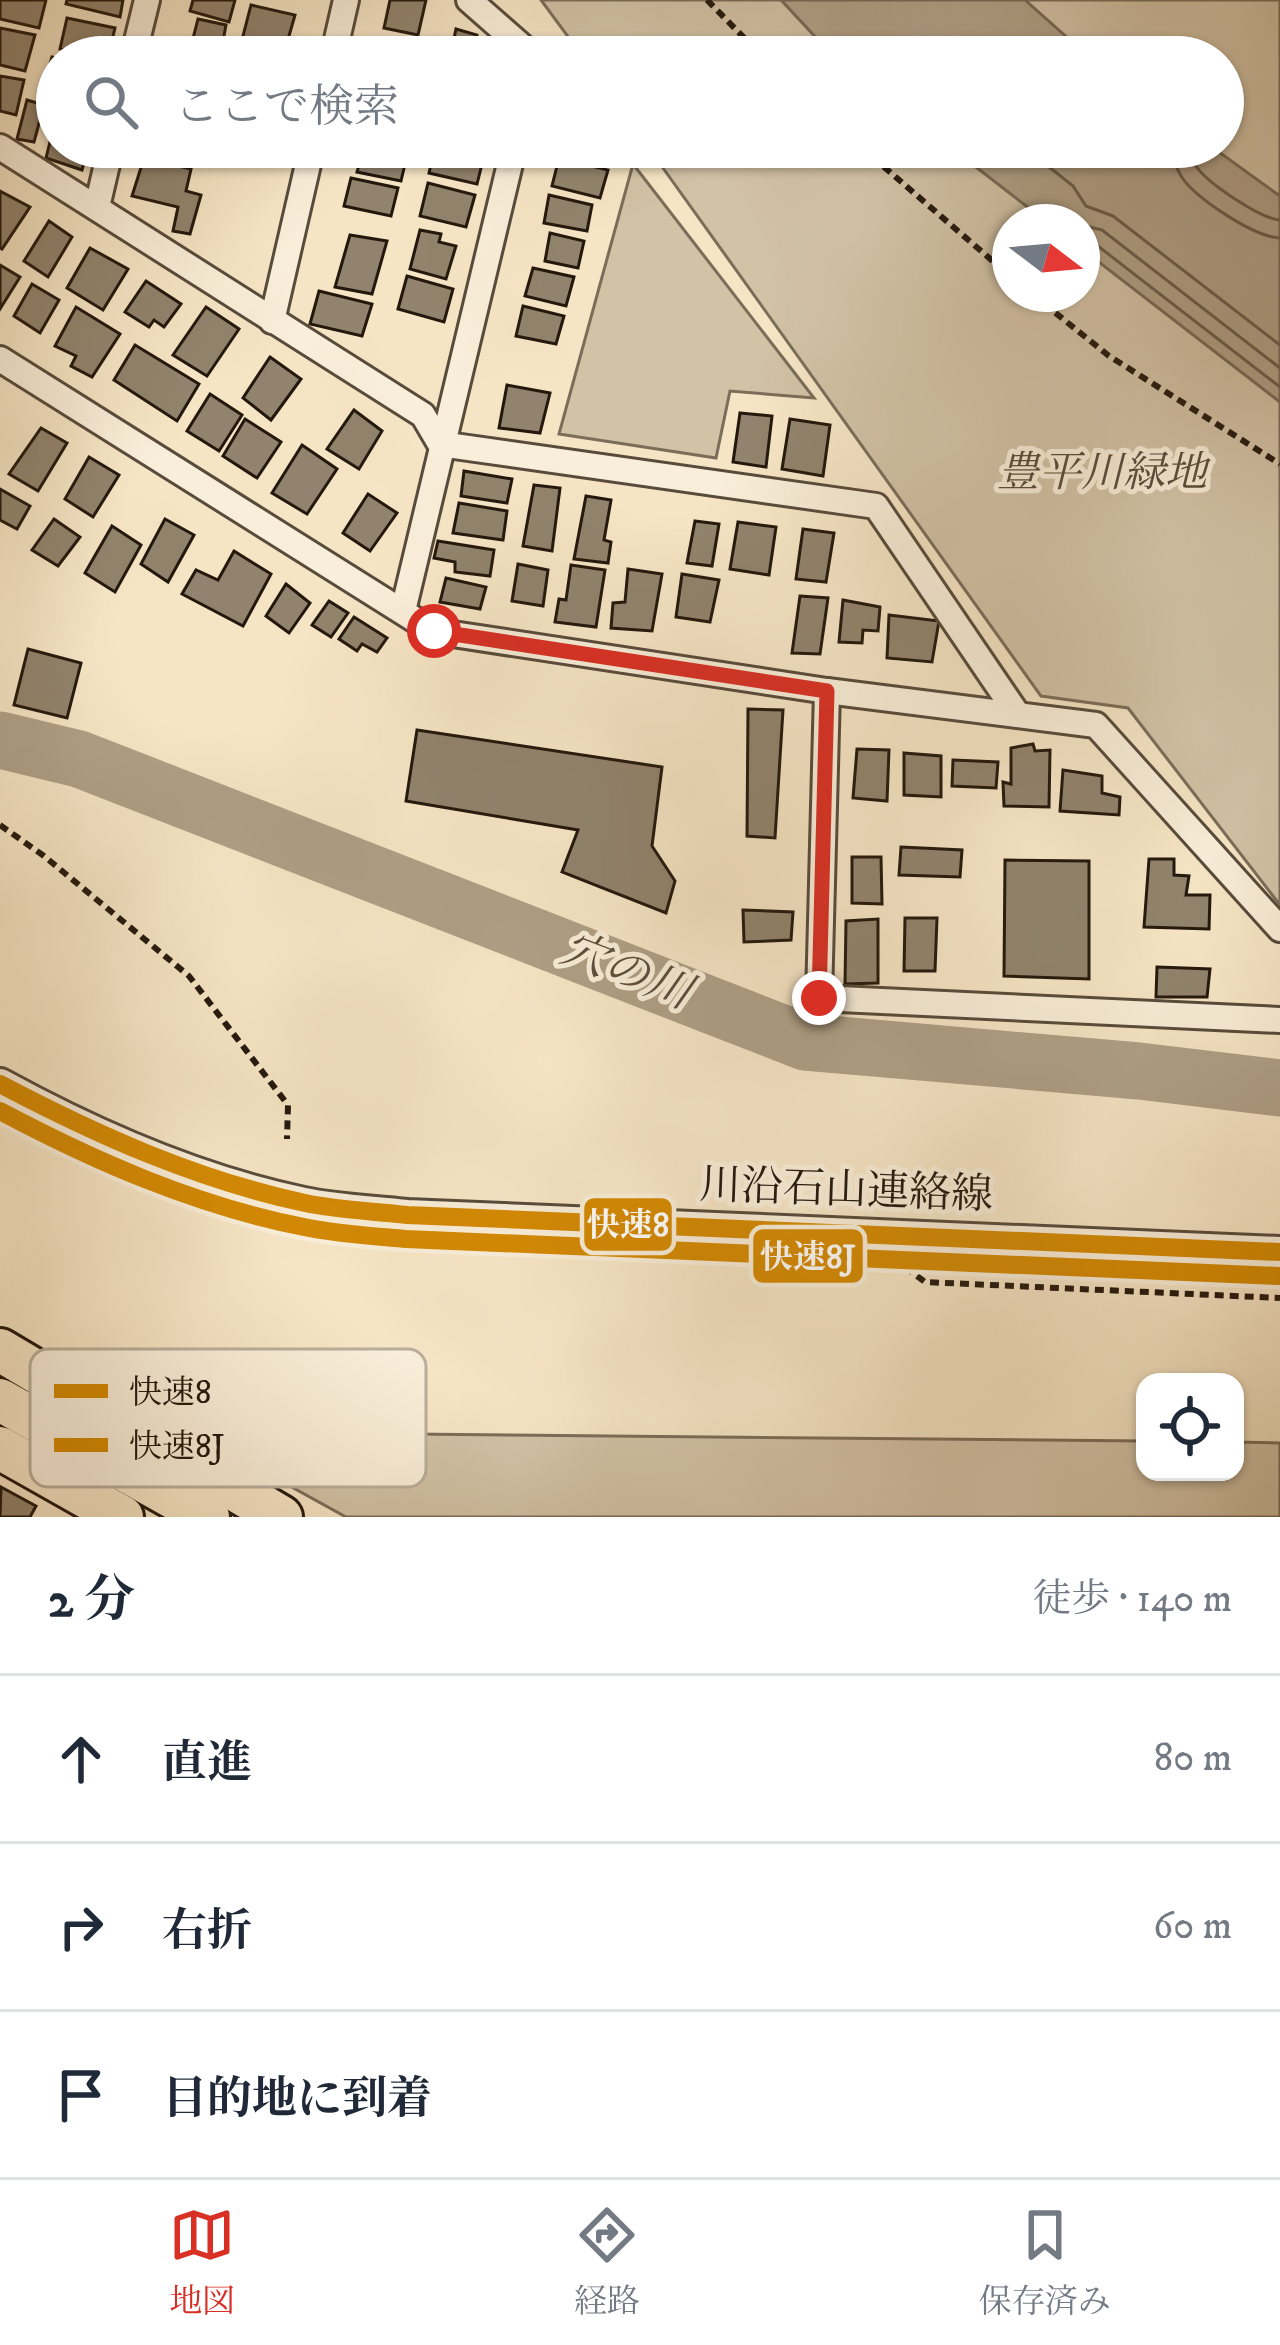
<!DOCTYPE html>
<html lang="ja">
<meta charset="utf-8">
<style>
:root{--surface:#fff;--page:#f6f6f7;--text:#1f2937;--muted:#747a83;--line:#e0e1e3;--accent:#d93025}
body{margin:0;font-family:"IM FELL DW Pica","Noto Serif JP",serif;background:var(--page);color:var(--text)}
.controls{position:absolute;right:36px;bottom:36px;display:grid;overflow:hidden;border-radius:24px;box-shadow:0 3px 9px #0004}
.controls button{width:108px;height:108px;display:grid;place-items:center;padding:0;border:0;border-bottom:3px solid var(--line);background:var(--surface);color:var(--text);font:60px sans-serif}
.compass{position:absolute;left:992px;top:204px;width:108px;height:108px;border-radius:50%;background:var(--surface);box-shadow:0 3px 9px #0004;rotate:106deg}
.stop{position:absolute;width:36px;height:36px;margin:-27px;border:9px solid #d93025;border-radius:50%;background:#fff}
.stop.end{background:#d93025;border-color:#fff;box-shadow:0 3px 12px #0008}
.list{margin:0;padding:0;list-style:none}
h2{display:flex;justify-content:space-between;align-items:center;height:156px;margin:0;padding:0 48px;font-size:51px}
h2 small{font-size:39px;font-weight:400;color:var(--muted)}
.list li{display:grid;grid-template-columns:78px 1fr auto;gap:36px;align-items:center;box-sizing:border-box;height:168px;padding:0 48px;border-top:3px solid var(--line)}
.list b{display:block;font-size:45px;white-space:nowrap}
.list em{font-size:39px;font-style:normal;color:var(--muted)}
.icon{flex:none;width:66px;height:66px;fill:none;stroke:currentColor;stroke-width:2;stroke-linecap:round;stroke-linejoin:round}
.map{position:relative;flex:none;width:1280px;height:1517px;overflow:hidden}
.search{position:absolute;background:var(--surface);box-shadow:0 3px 9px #0004;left:36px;right:36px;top:36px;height:132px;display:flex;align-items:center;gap:30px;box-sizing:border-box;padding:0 42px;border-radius:66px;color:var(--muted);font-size:45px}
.sheet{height:660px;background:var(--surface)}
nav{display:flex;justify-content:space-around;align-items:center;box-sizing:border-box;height:168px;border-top:3px solid var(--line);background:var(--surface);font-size:33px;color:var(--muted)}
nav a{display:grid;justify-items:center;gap:6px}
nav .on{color:var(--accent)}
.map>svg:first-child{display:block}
.green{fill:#d2c2a6;stroke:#7b6d5a;stroke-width:3;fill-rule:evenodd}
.water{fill:#af9f86;stroke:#776956;stroke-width:3}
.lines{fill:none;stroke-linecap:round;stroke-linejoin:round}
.shore{stroke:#6a5c4a;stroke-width:3}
.river{stroke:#af9f86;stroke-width:57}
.building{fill:#91836d;stroke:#24180d;stroke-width:3}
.minor-casing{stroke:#584b3b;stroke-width:30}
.tertiary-casing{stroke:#584b3b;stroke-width:36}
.trunk-casing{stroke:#24180d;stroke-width:48}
.path{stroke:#24180d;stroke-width:6;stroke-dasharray:9 6;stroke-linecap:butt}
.minor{stroke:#f9eed9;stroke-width:24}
.tertiary{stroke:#f9eed9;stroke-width:30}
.trunk{stroke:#f6e5c5;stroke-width:42}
.bus-1-casing{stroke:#f9eed9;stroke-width:27}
.bus-2-casing{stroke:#f9eed9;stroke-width:27}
.bus-1{stroke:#d38903;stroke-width:18}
.bus-2{stroke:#d38903;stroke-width:18}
.route{stroke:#d93025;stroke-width:15}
.labels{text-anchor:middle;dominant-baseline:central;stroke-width:10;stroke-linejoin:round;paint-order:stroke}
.park-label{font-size:42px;font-style:italic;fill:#584b3b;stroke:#f9eed9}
.street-label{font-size:42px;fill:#24180d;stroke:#f9eed9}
.water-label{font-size:45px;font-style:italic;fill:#5c4e3d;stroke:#f9eed9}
.key{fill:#f9eed9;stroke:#b9ae9c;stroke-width:3}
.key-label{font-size:33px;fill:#24180d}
.line-badge{stroke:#f9eed9;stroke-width:4.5}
.badge-label{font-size:33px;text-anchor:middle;font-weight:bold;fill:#fff}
</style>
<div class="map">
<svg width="1280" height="1517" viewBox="0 0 1280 1517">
<rect width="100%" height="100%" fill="#f6e5c5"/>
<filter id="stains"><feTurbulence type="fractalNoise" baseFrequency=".00167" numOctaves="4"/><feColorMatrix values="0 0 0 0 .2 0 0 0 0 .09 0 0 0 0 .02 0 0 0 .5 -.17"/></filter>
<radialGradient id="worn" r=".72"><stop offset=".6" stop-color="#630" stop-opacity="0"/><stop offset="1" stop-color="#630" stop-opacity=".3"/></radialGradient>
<g class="green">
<path d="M541,0h739v905l-152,-197 -87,-12 -393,-549h575v-90h-640zM1010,222h72v72h-72z"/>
<path d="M633,164l181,234 -84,-7 -14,67 -157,-24z"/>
<path d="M192,1432l953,9v31h90v-30l45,1v74h-934z"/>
</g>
<g class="water">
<path d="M781,0h244l64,57h-255z"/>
<path d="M950,147h262l68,49v206l-198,-153v-27h-35z"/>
</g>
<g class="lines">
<g class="shore">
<path d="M1024,147l49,39 13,20 27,10 167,129"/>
<path d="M1174,147c0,11 1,19 7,29 14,22 73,61 99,62"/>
<path d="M1192,147c0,9 -1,12 4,19 11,17 65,53 84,54"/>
<path d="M1082,225l20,5 178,138"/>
<path d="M1082,240l12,3 186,144"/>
</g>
<path class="river" d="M0,740l79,19 726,283 334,29 141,17"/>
</g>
<g class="building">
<path d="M0,0h46l-7,28 -39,-9z"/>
<path d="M67,0h56l-3,17 -54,-13z"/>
<path d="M193,0h42l-6,22 -39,-11z"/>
<path d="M390,0h36l-8,35 -34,-7z"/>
<path d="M251,5l44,10 -10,35 -43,-10z"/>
<path d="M67,18l48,10 -7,29 -48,-8z"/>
<path d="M198,19l28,6 -5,27 -30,-6z"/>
<path d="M0,28l35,7 -10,36 -25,-6z"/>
<path d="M456,29l21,6 -1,10 16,4 -1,8h-41z"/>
<path d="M392,40l37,8 -3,9h-38z"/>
<path d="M52,57l5,1v39l-15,-4z"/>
<path d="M0,76l24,4 -8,35 -16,-4z"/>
<path d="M27,100l17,5 -10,37 -17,-3z"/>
<path d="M51,138l6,2v7l31,1 -6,22 -36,-12z"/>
<path d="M156,147h48l-4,16 -45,-13z"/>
<path d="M364,147l44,4 -7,30 -44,-9z"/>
<path d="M435,147h31l19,5 -8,32 -48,-11z"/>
<path d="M144,158l47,11 -5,22 15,4 -11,39 -17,-3 5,-24 -46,-11z"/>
<path d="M559,158l49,12 -8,28 -48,-12z"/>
<path d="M351,178l47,10 -7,28 -47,-10z"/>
<path d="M428,183l47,12 -9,32 -46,-11z"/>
<path d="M0,191l30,16 -28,42 -2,-1z"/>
<path d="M549,195l43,10 -5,26 -43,-8z"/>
<path d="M49,221l23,16 -24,40 -24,-16z"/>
<path d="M420,230l21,4 -2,8 17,4 -10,33 -36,-10z"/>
<path d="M550,233l34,8 -6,27 -33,-7z"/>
<path d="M350,235l37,6 -15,53 -37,-7z"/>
<path d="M90,248l38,21 -25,41 -36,-22z"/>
<path d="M0,265l20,12 -20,32z"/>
<path d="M533,268l41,9 -8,29 -41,-10z"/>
<path d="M407,276l46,13 -9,33 -46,-13z"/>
<path d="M146,281l35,23 -17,23 -10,-7 -5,7 -24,-15z"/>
<path d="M32,284l27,16 -19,33 -26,-17z"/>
<path d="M319,291l53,13 -10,32 -52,-12z"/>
<path d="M523,306l41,10 -8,28 -40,-8z"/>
<path d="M76,307l44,27 -28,43 -21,-11 5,-10 -21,-10z"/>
<path d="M206,307l33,22 -32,47 -34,-21z"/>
<path d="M135,345l64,39 -22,37 -63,-41z"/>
<path d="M270,357l31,22 -30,41 -28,-22z"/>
<path d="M507,385l43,8 -10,40 -41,-5z"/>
<path d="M210,394l32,21 -23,36 -32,-20z"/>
<path d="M354,410l28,21 -23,38 -32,-20z"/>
<path d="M740,413l32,3 -6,51 -33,-5z"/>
<path d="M245,419l36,23 -24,36 -34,-22z"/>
<path d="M790,419l40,6 -7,51 -41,-7z"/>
<path d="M41,428l26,15 -29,48 -29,-17z"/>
<path d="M302,445l35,24 -30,45 -35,-21z"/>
<path d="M89,457l30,18 -26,42 -28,-18z"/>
<path d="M464,471l48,8 -5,24 -46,-7z"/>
<path d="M534,485l26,3 -8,63 -29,-5z"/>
<path d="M0,489l30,17 -13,23 -17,-9z"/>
<path d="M368,494l29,19 -27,38 -27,-18z"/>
<path d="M586,496l25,4 -7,40 7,2 -3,21 -34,-4z"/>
<path d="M459,503l48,8 -4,29 -50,-7z"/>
<path d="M54,519l26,18 -22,29 -26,-16z"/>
<path d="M165,519l29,16 -26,47 -27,-18z"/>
<path d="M695,521l24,3 -7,42 -25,-3z"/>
<path d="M738,522l38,5 -7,48 -39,-6z"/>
<path d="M112,526l29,19 -26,47 -30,-19z"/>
<path d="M803,529l31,4 -8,49 -30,-3z"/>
<path d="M438,541l56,9 -4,26 -35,-4v-10l-21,-4z"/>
<path d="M234,551l37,23 -28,52 -61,-32 14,-24 22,10z"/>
<path d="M518,564l30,6 -5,36 -31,-5z"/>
<path d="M571,565l34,5 -9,57 -41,-5 4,-23 7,1z"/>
<path d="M628,569l34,5 -10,57 -41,-3 2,-25 12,-1z"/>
<path d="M682,574l37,6 -9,42 -34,-5z"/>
<path d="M446,578l40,9 -6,22 -40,-7z"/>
<path d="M286,584l24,19 -21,30 -23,-17z"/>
<path d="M800,596l28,2 -8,56 -28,-1z"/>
<path d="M843,600l37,7 -2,24 -15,-1 -1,13 -23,-1z"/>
<path d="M329,601l19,12 -17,24 -19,-12z"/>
<path d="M889,615l50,6 -7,41 -45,-4z"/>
<path d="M354,617l33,21 -10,14 -15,-8 -5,7 -18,-12z"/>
<path d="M28,649l53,14 -14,55 -53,-13z"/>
<path d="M748,709l35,1 -8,128 -28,-2z"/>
<path d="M417,730l245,37 -10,79 23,35 -9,32 -104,-41 16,-42 -172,-29z"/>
<path d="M1033,744l2,7 15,-1 -1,57 -45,-1 -1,-24 8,2v-36z"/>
<path d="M857,749l32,1 -2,51 -34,-3z"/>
<path d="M904,753l37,3v41l-37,-2z"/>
<path d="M953,760l45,2 -2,26 -44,-2z"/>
<path d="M1063,770l39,6v17l18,4 -1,18 -59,-4z"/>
<path d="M901,847l61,3 -2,27 -61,-2z"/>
<path d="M852,857h29l1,47 -30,-1z"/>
<path d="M1149,859h25v16l15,1 -3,19h24l-1,34 -65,-2z"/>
<path d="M1005,860l84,1v118l-85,-3z"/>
<path d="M743,910l50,2 -2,28 -47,2z"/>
<path d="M905,918h32l-2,53h-31z"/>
<path d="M878,919v64l-33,1 1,-63z"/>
<path d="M1157,967l53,2 -3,28h-51z"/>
<path d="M1,1487l35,19 -6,11h-30z"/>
</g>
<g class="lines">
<g class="minor-casing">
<g id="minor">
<path d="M469,0l65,57"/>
<path d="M133,57l14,-57"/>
<path d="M333,57l13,-57"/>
<path d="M0,147l423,268 17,29 436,62 142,209"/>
<path d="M97,207l14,-60"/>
<path d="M272,321l40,-174"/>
<path d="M0,359l433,272 394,60 269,34 184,204"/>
<path d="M403,611l111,-464"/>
<path d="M827,691l-8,307 461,22"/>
</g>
</g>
<g class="tertiary-casing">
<path id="tertiary" d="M0,1084c95,52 198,97 304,119 33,7 69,8 103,12l873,37"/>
</g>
<g class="trunk-casing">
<g id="trunk">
<path d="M0,1350l281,167"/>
<path d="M0,1400l208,117"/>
<path d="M0,1448l122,69"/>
</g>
</g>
<g class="path">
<path d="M707,0l56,57"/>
<path d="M861,147l149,129"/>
<path d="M1032,294l77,62 171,108"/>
<path d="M0,825l44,31 145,120 99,129 -1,34"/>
<path d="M905,1267l20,15 355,16"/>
</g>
<use href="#minor" class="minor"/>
<use href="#tertiary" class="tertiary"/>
<use href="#trunk" class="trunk"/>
<g class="bus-1-casing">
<path id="bus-1" d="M0,1084c97,51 197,96 305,119 33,7 68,8 102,12l873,37"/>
</g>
<g class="bus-2-casing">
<path id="bus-2" d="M0,1111c96,51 197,95 304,116 34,7 68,9 102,12l873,37"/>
</g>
<use href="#bus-1" class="bus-1"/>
<use href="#bus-2" class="bus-2"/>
</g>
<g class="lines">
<path class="route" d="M434,631l393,60 -8,307"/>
</g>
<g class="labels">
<g class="park-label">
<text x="1102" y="474">豊平川緑地</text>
</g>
<g class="street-label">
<text transform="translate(846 1191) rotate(2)">川沿石山連絡線</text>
</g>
<g class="water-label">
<text transform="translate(626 972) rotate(21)">穴の川</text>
</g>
</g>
<rect x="30" y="1349" width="396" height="138" rx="18" class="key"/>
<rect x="54" y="1384" width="54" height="14" fill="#d38903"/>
<rect x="54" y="1438" width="54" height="14" fill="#d38903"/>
<g class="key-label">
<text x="129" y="1403">快速8</text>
<text x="129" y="1457">快速8J</text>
</g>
<g class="line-badge">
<rect x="582" y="1196" width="92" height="57" rx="12" fill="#d38903"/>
<rect x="751" y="1227" width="114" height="58" rx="12" fill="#d38903"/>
</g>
<g class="badge-label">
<text x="628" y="1236">快速8</text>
<text x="808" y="1268">快速8J</text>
</g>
<rect width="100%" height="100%" filter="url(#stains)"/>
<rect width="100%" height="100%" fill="url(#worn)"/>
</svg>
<div class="controls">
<button><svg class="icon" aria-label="locate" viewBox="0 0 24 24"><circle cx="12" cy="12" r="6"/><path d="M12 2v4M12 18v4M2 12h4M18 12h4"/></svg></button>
</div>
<svg class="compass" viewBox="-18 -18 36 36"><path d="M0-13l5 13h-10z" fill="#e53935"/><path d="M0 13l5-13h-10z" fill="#747a83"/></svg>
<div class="stop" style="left:434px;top:631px"></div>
<div class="stop end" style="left:819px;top:998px"></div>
<div class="search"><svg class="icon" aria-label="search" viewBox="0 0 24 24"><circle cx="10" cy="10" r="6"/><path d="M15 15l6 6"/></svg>ここで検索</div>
</div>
<section class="sheet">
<h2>2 分<small>徒歩 · 140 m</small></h2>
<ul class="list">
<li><svg class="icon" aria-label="ahead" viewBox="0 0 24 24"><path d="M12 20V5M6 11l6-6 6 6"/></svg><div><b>直進</b></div><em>80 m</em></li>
<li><svg class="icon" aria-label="right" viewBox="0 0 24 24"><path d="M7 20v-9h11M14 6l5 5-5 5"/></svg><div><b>右折</b></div><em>60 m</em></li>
<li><svg class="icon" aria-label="arrive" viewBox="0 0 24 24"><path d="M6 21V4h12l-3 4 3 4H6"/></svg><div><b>目的地に到着</b></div></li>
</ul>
</section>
<nav>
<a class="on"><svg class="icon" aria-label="map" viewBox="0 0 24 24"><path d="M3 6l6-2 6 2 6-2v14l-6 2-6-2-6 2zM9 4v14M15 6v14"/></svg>地図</a>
<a><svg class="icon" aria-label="directions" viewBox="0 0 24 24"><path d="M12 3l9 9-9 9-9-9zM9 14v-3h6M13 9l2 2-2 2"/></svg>経路</a>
<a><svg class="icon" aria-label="saved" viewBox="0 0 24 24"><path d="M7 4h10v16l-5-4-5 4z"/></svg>保存済み</a>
</nav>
